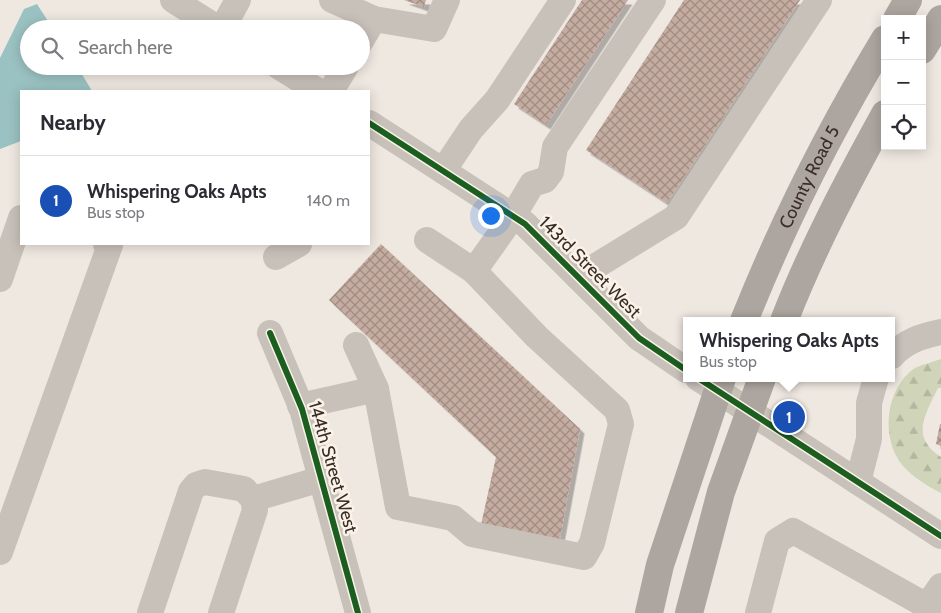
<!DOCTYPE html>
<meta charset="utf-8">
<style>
:root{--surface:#fff;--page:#f2f2f3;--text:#2b2b33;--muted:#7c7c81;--line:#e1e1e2;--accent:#0b8043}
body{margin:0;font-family:Cabin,sans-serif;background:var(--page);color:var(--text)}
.controls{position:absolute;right:15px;top:15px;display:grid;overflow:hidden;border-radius:0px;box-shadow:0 2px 12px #0003}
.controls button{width:45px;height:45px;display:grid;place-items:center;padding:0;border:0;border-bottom:1px solid var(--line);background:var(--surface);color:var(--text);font:25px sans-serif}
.you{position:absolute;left:490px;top:215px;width:18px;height:18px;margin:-12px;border:4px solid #fff;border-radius:50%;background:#1a73e8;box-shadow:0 0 0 8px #1a73e833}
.badge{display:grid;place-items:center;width:32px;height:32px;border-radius:50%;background:var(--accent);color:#fff;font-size:16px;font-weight:700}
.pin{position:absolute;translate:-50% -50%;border:2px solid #fff;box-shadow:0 1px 5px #0006}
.popup{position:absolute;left:683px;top:317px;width:212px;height:65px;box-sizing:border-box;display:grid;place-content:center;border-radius:0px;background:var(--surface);filter:drop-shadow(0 1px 4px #0005);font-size:16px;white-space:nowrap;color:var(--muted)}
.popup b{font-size:19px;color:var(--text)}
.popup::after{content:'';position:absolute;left:50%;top:100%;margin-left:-10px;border:10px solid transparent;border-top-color:var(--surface)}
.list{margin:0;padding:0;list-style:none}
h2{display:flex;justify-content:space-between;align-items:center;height:65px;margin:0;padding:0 20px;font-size:21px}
h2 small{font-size:16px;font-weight:400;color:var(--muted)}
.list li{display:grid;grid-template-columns:32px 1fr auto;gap:15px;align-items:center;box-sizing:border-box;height:90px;padding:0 20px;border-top:1px solid var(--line)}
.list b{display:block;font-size:19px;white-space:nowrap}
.list p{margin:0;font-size:16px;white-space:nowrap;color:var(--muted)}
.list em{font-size:16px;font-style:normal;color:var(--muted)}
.icon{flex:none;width:28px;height:28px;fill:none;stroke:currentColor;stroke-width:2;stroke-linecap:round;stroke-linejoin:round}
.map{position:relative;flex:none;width:941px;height:613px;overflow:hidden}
.search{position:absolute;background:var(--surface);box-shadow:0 2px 12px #0003;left:20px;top:20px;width:350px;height:55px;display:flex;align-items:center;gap:12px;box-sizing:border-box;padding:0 18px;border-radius:28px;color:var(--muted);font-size:19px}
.panel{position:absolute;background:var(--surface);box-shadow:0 2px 12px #0003;left:20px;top:90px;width:350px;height:155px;border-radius:0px}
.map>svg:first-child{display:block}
.forest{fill:url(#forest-firs)}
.water{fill:#9bc2c2}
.building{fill:url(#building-cross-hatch);filter:url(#shadow)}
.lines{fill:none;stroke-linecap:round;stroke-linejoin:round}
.minor{stroke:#c8c1ba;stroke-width:26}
.major{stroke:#ada59f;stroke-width:28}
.cycleway-casing{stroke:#fbf3e8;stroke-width:9}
.cycleway{stroke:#1b5e20;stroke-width:6}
.labels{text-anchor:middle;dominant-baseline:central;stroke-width:5;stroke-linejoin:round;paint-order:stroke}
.street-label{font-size:18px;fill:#392d27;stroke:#fbf3e8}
</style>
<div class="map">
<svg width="941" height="613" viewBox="0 0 941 613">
<defs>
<pattern id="forest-firs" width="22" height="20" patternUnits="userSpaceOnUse" patternTransform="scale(1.25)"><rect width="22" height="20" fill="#d0d5b9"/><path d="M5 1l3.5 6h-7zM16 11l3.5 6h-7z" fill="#b3b79f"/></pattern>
<pattern id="building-cross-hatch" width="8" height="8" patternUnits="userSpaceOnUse" patternTransform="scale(1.25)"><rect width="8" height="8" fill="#c4aca1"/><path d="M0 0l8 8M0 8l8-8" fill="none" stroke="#a08c83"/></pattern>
<filter id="shadow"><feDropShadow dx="4.5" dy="4.5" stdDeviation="0" flood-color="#0004"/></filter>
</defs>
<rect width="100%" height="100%" fill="#efe8e1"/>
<path class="forest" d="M941,359v29h-3c-13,27 -28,49 3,69v36c-14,-7 -28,-16 -38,-27 -23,-27 -18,-78 12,-98 8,-4 18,-6 26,-9z"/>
<path class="water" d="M37,4l16,25h-24v37h48l15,25h-71v50l-21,8v-91l24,-49z"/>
<g class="building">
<path d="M404,0h22l-2,7z"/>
<path d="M582,0h46l-82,125 -32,-21z"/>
<path d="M684,0h116l-133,203 -81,-53z"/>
<path d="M381,244l199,185 -21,115 -78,-19 15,-68 -167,-157z"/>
<path d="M940,424h1v22l-5,-2z"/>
</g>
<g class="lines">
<g class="minor">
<path d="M173,0l46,29"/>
<path d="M332,0l42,19"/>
<path d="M222,29l16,-29"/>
<path d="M361,41l13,-22 60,10 13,-29"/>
<path d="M278,66l40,25"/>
<path d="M331,91l15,-25"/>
<path d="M369,123l156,101 114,114 47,32"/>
<path d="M443,171l28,-42 26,-29 66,-100"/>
<path d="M276,257l23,-13"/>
<path d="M474,271l39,-55 19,-32 13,-4 6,-8 4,-25 98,-147"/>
<path d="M578,277l98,-60 143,-217"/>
<path d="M0,279l21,-61"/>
<path d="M270,333l32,76 56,204"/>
<path d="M356,345l20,44"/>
<path d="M892,356c13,-15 30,-20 49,-24"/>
<path d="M698,378l243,158"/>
<path d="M300,406l76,-17 22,118 55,11 19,16 112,23 8,-14 29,-119 -4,-14 -80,-73 -63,-66 -47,-31"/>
<path d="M858,482l11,-43v-36l7,-25"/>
<path d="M253,499l68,-20"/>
<path d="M0,552l110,-307 -4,-1"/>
<path d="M150,613l41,-122 5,-6 9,-3 39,7 9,10 2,11 -34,103"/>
<path d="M758,613l19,-72 16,-10 134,75"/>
<path d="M932,613l-5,-7 14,-20"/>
</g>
<g class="major">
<path d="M897,19l11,-19"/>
<path d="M922,50l19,-31"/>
<path id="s1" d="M744,321c39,-98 87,-193 141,-282"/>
<path d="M784,321c28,-72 64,-140 101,-207"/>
<path d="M649,613l11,-48 62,-187"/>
<path d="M689,613l32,-121 41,-114"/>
</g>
<g class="cycleway-casing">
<g id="cycleway">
<path d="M369,123l156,101 114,114 47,32"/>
<path d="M270,333l32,76 56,204"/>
<path d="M698,378l243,158"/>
</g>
</g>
<use href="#cycleway" class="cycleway"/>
</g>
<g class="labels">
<g class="street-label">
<text stroke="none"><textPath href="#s1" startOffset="158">County Road 5</textPath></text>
<text transform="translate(590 267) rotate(45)">143rd Street West</text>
<text transform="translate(333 467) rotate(74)">144th Street West</text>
</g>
</g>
</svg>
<div class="controls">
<button>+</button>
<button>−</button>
<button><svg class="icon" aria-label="locate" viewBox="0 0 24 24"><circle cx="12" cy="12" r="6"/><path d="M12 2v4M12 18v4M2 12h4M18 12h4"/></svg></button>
</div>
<div class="you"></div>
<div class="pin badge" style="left:789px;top:417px;background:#1a4fb4">1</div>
<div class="popup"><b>Whispering Oaks Apts</b>Bus stop</div>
<div class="search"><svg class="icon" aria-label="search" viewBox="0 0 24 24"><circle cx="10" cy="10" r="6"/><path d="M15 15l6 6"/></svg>Search here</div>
<section class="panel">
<h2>Nearby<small></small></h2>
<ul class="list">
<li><span class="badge" style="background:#1a4fb4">1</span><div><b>Whispering Oaks Apts</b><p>Bus stop</p></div><em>140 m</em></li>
</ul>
</section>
</div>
